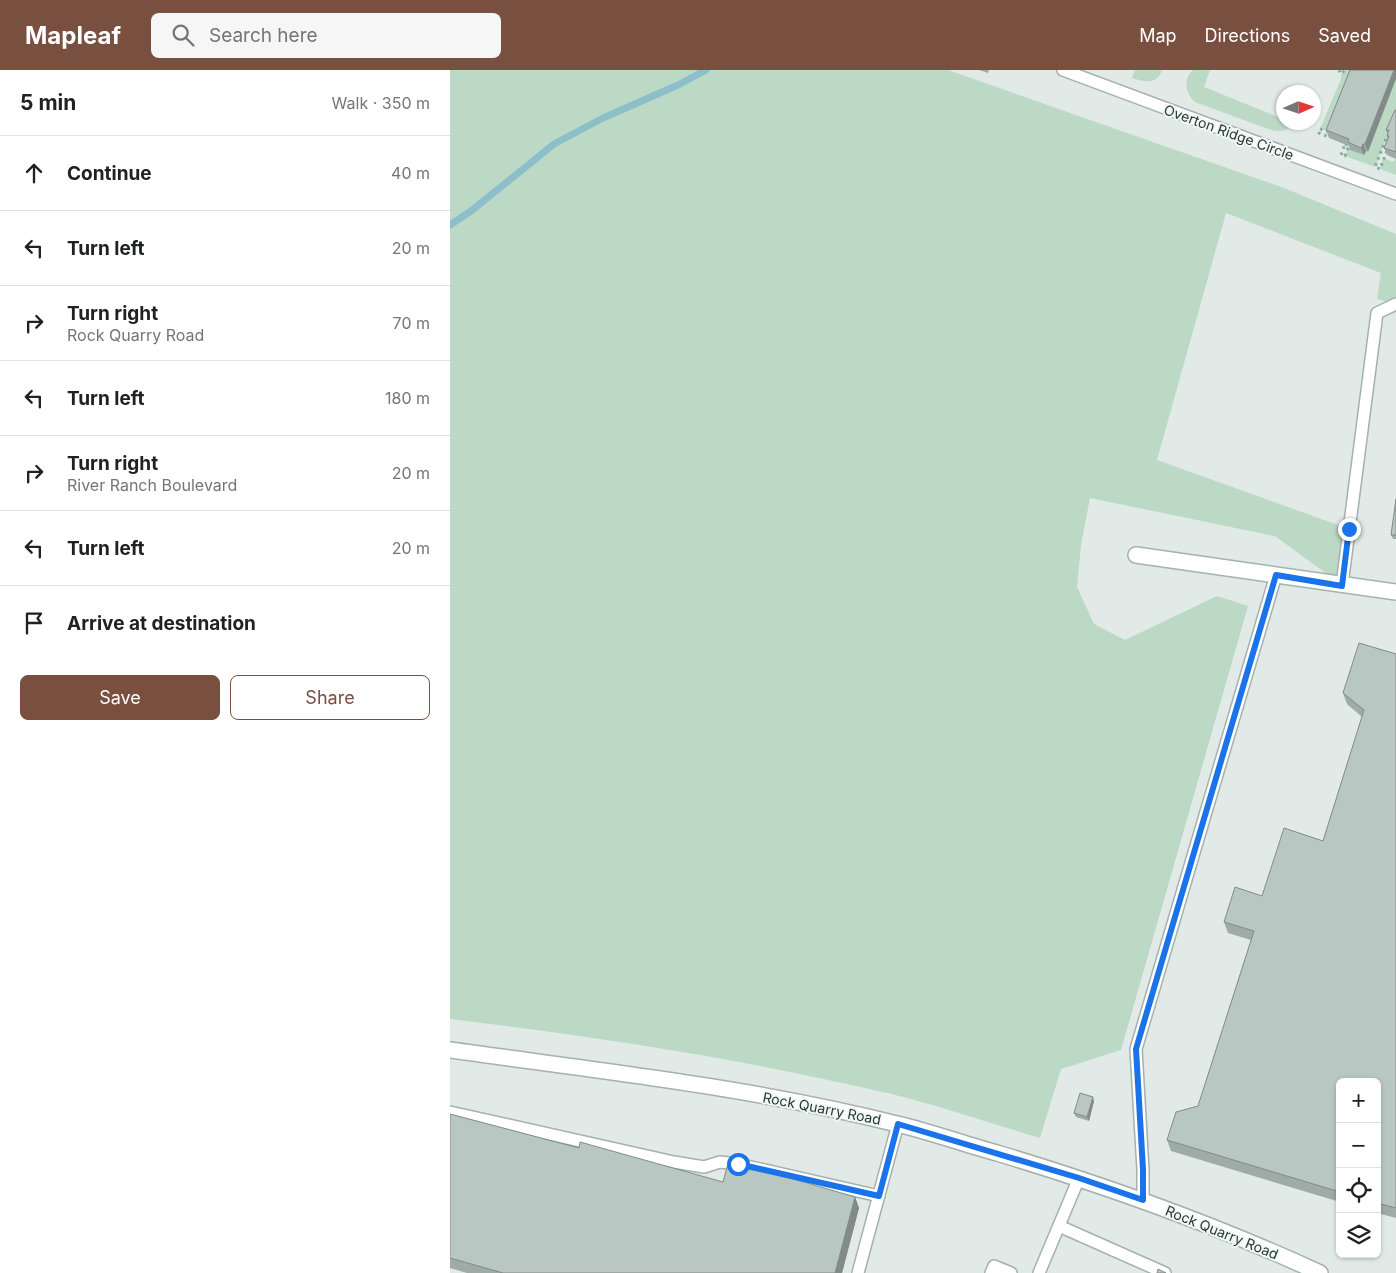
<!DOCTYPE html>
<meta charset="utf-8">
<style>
:root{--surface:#fff;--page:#f6f6f6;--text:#202124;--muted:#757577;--line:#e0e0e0;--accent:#794f40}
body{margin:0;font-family:Inter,sans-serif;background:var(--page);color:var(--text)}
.controls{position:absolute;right:15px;bottom:15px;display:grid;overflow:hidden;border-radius:8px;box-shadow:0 1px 4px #0004}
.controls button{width:45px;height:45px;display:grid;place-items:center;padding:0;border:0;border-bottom:1px solid var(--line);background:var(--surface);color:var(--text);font:25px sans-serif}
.compass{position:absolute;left:826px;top:15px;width:45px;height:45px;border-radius:50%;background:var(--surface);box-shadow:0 1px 4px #0004;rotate:87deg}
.stop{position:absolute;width:15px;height:15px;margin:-11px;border:4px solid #1a73e8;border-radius:50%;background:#fff}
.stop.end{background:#1a73e8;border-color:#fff;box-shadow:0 1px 5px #0008}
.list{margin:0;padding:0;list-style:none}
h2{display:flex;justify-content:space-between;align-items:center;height:65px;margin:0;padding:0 20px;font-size:21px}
h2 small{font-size:16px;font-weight:400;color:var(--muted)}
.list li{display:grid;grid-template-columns:32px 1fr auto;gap:15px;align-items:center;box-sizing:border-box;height:75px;padding:0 20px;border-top:1px solid var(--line)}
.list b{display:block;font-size:19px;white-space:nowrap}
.list p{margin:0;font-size:16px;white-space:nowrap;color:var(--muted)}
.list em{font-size:16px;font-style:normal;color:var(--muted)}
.actions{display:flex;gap:10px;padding:15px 20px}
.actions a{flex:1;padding:11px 0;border:1px solid var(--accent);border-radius:8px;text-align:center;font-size:18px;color:var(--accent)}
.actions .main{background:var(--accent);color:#fff}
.icon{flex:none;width:28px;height:28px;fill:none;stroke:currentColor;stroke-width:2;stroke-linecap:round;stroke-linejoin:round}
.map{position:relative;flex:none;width:946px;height:1203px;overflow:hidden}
header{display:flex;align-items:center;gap:30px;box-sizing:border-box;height:70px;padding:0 25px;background:var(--accent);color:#fff}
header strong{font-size:24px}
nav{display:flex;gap:28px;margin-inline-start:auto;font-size:18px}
.search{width:350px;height:45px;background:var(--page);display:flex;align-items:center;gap:12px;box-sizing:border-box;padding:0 18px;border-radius:8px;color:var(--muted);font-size:19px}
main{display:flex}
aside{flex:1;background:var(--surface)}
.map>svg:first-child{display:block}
.green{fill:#bbd9c4}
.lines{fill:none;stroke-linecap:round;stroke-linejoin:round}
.stream{stroke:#8dbfcb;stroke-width:7}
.service-casing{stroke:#a4b1ad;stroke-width:14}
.minor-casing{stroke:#a4b1ad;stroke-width:18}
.tertiary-casing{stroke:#a4b1ad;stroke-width:18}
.path{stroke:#84aba0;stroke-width:3;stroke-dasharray:2.5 4;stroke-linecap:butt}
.service{stroke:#fff;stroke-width:11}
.minor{stroke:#fff;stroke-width:15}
.tertiary{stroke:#fff;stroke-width:15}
.wall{fill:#9faba7}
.shaded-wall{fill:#828b88}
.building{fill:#b9c7c2;stroke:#828b88}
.route{stroke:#1a73e8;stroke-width:6}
.labels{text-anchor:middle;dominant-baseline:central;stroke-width:4;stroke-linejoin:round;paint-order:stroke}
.street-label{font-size:14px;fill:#233934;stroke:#f1f7f4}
</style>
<header>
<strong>Mapleaf</strong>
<div class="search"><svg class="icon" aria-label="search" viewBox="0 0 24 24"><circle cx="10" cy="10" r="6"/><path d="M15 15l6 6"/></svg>Search here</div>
<nav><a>Map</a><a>Directions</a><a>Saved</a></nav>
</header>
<main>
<aside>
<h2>5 min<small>Walk · 350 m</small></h2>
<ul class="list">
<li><svg class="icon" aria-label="ahead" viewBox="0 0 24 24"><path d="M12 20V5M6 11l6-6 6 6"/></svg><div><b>Continue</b></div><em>40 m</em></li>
<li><svg class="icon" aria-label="left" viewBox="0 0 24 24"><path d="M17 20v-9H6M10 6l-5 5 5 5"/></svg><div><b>Turn left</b></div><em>20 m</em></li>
<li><svg class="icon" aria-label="right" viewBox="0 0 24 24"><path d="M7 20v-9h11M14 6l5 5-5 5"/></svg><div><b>Turn right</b><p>Rock Quarry Road</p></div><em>70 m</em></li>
<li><svg class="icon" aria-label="left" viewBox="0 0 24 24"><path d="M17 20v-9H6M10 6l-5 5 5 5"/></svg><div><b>Turn left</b></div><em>180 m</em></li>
<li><svg class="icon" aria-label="right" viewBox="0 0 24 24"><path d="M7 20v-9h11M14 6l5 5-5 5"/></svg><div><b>Turn right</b><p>River Ranch Boulevard</p></div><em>20 m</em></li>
<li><svg class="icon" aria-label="left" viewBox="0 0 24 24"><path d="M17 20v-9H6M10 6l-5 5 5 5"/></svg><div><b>Turn left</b></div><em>20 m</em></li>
<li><svg class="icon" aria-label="arrive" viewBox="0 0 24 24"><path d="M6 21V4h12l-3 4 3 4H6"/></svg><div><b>Arrive at destination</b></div></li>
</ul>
<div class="actions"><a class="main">Save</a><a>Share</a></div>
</aside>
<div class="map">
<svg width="946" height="1203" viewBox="0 0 946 1203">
<rect width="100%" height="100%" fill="#e1eae6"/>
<g class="green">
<path d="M0,0h498l336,118 112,46v70h-1l-18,-5 4,-26 -155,-60 -69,247 192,69 -7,56 -67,-49 -185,-38 -9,47 -4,42 17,37 31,16 92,-44 31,10 -127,444 -60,19 -21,69c-51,-15 -102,-33 -153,-45 -144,-34 -290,-56 -437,-74z"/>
<path d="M685,0h27c-5,15 -17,12 -30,8z"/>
<path d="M743,0h17l-6,17 74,30 5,-16 1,21 10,1c-5,8 -14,9 -23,7l-76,-28c-10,-9 -12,-23 -2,-32z"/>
<path d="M895,0h11l-25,62 -11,-3 21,-50v-5z"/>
<path d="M946,9v43l-7,15h-2l-12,30 -30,-11 4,-10 2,4 13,5 2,-4 2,1z"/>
<path d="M933,88l10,4 3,-4v17l-16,-6z"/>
</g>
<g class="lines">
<path class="stream" d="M0,155l21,-14 83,-67 49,-26 75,-33 28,-15"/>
<g class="service-casing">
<g id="service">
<path d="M613,0l333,124"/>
<path d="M892,515l35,-272 19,-9"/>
<path d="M0,1042l224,50 30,5 16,-5 18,2 141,32"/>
<path d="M693,1131v-31l-7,-121 140,-474"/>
<path d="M609,1156l106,47"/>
<path d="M408,1203l40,-149"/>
<path d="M541,1203l3,-7 17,7"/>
<path d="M589,1203l40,-95"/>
</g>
</g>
<g class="minor-casing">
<path id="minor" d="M686,485l260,37"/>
</g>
<g class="tertiary-casing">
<path id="tertiary" d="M0,980c150,21 300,37 447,74 34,8 67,20 100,29 110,33 219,72 323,120"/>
</g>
<g class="path">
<path d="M889,0l2,4 4,-4"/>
<path d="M870,59l11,3 -2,5 -10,-4z"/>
<path d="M937,66l5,2 -12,31 -5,-2z"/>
<path d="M895,74l4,2 -4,10 -4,-1z"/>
</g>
<use href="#service" class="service"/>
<use href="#minor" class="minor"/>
<use href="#tertiary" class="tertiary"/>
</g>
<g class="wall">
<path d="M529,0h10l-1,3z"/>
<path d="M900,0l18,82 -2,-1 -2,4 -14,-5 -1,-4 -20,-8 -3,-8z"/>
<path d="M946,40v49l-9,-4 -3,-7 4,-11 -2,-7z"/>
<path d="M946,429v40h-3l-2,-4z"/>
<path d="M946,584v564l-19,-5v-131h-37v120l-169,-51 -4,-11 31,-34 53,-166 -23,-7 -4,-11 38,-26 61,-55 39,-124 -15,-13 -4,-11z"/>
<path d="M644,1031l-5,20 -13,-4 -2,-4z"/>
<path d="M0,1044l129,34 144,34 132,15 4,11 -17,65h-375l-17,-5z"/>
</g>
<g class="shaded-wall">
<path d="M944,0h2v9l-28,73 -3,-8z"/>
<path d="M913,74l3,7 -2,4 -3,-7z"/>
<path d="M643,1027l1,4 -5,20 -2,-4z"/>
<path d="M405,1127l4,11 -17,65h-7z"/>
</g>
<g class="building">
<path d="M900,0h44l-29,74h-2l-2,4 -13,-6 1,-3 -23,-9z"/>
<path d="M945,40h1v42l-12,-4 5,-12 -2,-1 2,-5h-3z"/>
<path d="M946,429v36h-5z"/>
<path d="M909,573l37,11v554l-19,-5v-121h-37v110l-173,-52 9,-28 22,-6 56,-175 -30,-9 11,-35 27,9 22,-68 39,13 41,-131 -21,-17z"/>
<path d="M630,1023l13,4 -6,20 -13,-4z"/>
<path d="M0,1044l129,34 1,-6 143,40 6,-22 126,37 -20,76h-332l-53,-15z"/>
<path d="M708,1199l8,4h-9z"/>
</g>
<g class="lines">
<path class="route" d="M288,1094l141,32 19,-72 181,54 64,22v-30l-7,-121 140,-474 66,11 7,-57"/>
</g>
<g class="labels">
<g class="street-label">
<text transform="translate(779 62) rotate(20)">Overton Ridge Circle</text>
<text transform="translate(372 1038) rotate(11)">Rock Quarry Road</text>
<text transform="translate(772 1162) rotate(22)">Rock Quarry Road</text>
</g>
</g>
</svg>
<div class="controls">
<button>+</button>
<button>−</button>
<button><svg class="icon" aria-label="locate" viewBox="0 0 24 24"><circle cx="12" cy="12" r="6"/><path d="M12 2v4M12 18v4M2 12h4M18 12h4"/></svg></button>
<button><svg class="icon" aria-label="layers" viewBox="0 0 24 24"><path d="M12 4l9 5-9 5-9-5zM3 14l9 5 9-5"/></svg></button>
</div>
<svg class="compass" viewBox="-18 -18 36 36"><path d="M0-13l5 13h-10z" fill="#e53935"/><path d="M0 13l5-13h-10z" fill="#757577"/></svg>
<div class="stop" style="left:288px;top:1094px"></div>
<div class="stop end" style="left:899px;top:459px"></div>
</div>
</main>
